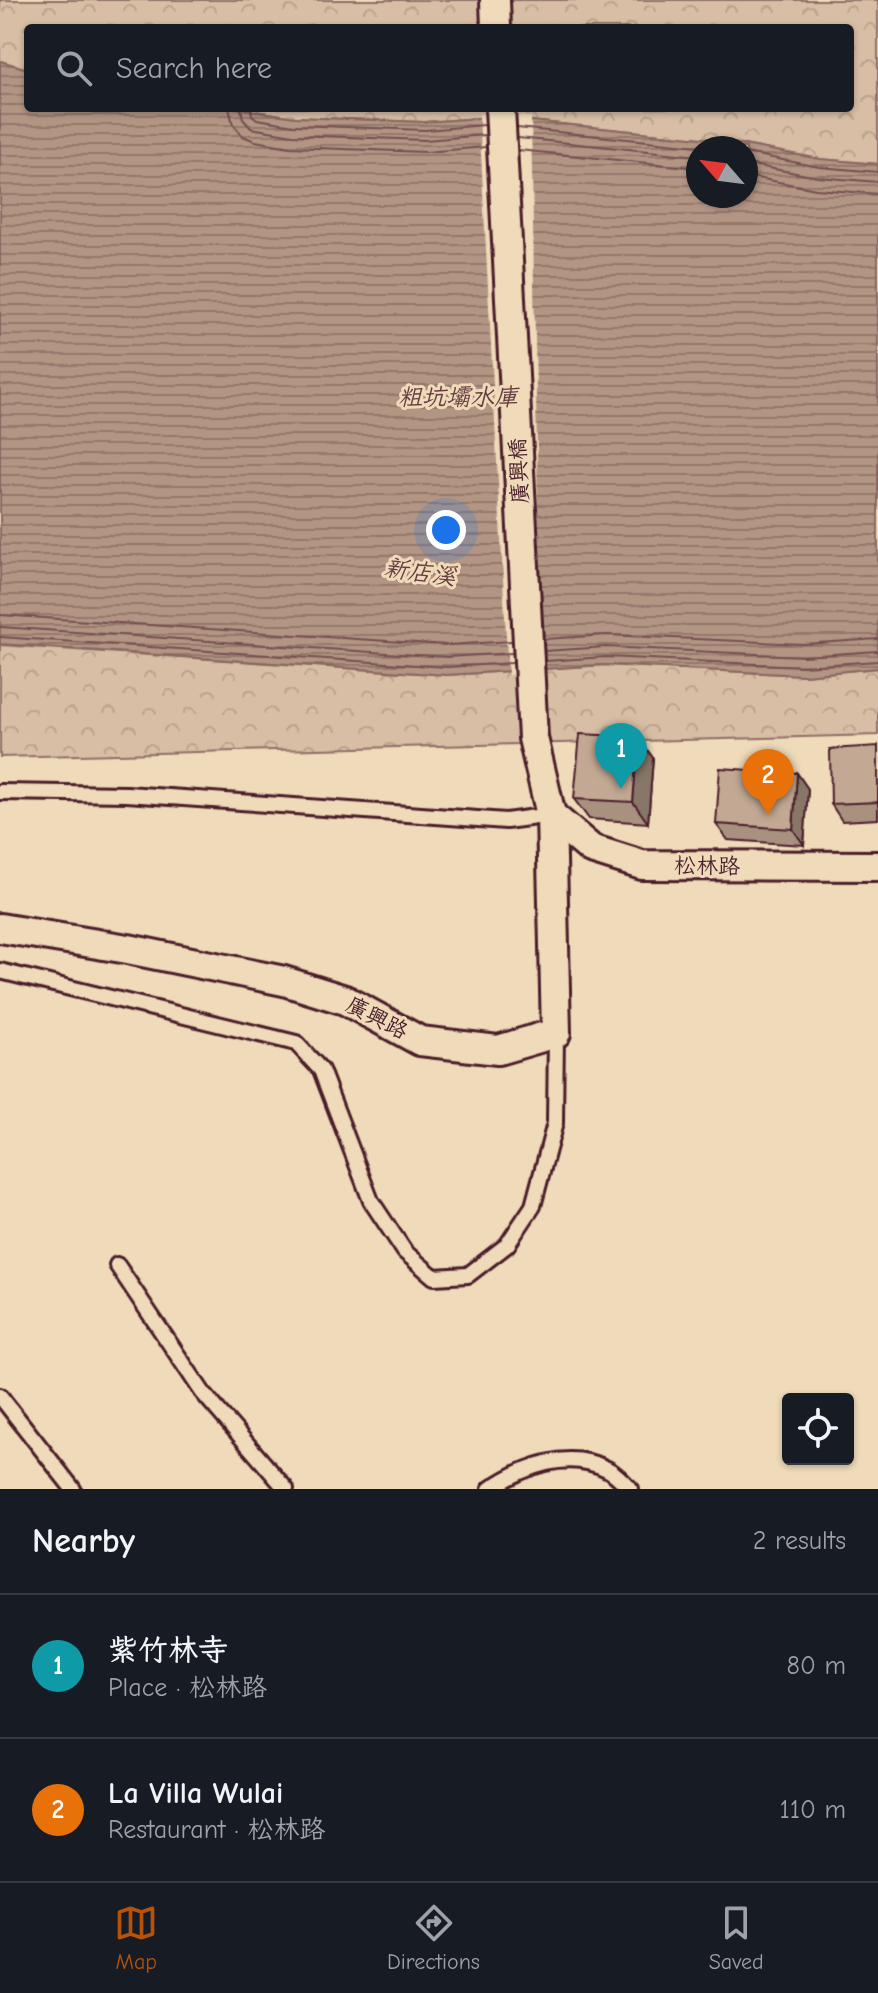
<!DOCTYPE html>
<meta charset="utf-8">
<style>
:root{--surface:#171b24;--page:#242831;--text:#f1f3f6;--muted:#9ea1a6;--line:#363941;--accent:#b45309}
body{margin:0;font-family:"Comic Neue","LXGW WenKai TC",sans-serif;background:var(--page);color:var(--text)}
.controls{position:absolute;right:24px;bottom:24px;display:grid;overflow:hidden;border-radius:8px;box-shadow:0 2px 6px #0004}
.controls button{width:72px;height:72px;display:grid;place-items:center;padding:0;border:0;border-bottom:2px solid var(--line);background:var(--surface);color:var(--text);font:40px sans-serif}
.compass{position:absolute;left:686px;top:136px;width:72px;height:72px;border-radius:50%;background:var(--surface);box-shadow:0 2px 6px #0004;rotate:298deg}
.you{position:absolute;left:446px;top:530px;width:28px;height:28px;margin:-20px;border:6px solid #fff;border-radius:50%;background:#1a73e8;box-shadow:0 0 0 12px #1a73e833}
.badge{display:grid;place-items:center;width:52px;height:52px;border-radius:50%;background:var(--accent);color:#fff;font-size:26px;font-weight:700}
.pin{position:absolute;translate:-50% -66px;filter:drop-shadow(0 2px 4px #0008)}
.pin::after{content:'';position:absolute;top:42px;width:28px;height:24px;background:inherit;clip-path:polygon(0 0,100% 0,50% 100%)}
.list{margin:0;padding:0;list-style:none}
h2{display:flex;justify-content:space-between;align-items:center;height:104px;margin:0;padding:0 32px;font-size:34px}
h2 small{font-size:26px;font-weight:400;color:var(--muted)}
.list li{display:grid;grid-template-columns:52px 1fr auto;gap:24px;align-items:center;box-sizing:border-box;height:144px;padding:0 32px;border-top:2px solid var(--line)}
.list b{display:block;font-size:30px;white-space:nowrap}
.list p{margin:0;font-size:26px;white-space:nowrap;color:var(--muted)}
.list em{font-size:26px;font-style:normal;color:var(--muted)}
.icon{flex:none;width:44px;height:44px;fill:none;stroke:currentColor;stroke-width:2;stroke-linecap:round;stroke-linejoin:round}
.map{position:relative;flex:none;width:878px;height:1489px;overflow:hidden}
.search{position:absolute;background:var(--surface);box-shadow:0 2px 6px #0004;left:24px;right:24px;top:24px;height:88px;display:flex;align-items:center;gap:20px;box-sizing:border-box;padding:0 28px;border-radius:8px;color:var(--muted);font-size:30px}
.sheet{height:392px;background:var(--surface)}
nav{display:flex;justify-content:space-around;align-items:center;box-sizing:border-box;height:112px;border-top:2px solid var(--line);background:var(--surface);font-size:22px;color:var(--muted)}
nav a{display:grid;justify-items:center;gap:4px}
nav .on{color:var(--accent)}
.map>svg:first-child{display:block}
.forest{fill:url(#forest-crowns);stroke:#906e68;stroke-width:2}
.water{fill:url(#water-rules);stroke:#896660;stroke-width:2;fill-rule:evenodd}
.pier{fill:#efdab9}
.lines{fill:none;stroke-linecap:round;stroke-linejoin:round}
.shore{stroke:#744e4f;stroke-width:2}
.lane-casing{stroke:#4a1f2b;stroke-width:20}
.street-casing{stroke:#4a1f2b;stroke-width:34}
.lane{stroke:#efdab9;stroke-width:14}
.street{stroke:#efdab9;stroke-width:28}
.wall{fill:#a8917f;stroke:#4a1f2b;stroke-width:2}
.shaded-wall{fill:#887668;stroke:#4a1f2b;stroke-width:2}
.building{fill:#c3a994;stroke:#4a1f2b;stroke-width:2}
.labels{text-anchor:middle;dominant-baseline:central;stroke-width:6;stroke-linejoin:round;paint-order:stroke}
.street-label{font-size:22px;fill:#4a1f2b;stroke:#efdab9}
.water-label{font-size:24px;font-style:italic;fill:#643c41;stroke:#efdab9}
</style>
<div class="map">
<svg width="878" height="1489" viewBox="0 0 878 1489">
<defs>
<pattern id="forest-crowns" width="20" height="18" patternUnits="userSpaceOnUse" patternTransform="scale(2)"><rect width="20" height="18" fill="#d7bea4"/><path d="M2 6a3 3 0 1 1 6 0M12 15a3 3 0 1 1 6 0" fill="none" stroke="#baa38d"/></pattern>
<pattern id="water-rules" width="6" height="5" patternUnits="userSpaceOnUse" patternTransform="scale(2)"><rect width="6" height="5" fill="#b39584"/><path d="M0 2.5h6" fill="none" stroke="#94796c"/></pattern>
</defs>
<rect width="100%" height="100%" fill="#efdab9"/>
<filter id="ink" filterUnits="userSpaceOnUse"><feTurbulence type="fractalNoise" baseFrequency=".0125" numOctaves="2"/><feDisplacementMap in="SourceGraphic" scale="16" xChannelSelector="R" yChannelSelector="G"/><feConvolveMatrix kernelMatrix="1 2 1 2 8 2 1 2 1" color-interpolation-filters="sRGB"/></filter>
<g filter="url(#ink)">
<g class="forest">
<path d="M0,0h878v164l-58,-5 -109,-20 -219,-22 -68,5 -129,-5 -60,-9h615v-80h-822v41l-28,-8z"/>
<path d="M0,645l447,30 158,-10 199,10 74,-7v67l-878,22z"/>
</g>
<path class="water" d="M0,61l28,8v39h207l60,9 129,5 68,-5 219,22 109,20 58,5v504l-74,7 -199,-10 -158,10 -447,-31zM698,148h48v48h-48z"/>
<path class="pier" d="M492,113l39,4 10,556 -33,2 -29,-561z"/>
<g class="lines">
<g class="shore">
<path d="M229,108l4,16 10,12 12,5 35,6 135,5 61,-5"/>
<path d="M241,108l2,11 8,9 42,7 132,5 60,-5"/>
<path d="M251,108l1,7 5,4 37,6 131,5 60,-5"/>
<path d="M517,128l201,20"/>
<path d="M518,138l180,18"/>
<path d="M518,150l180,18"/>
<path d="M746,153l73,14 59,5"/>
<path d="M746,164l72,13 60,5"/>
<path d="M746,176l70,13 62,5"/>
<path d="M0,615l447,30 65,-4"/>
<path d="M0,627l447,30 66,-4"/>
<path d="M0,637l447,30 66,-4"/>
<path d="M544,639l63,-4 196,9 75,-5"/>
<path d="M544,651l62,-4 197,9 75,-5"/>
<path d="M545,661l61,-4 197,9 75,-5"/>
</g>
<g class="lane-casing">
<g id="lane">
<path d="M0,792l127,2 379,27 45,-6"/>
<path d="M0,971l296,72 25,27 50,131 34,51 29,25 34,-2 39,-30 26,-39 22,-83 1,-90"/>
<path d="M117,1265l86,128 83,96"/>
<path d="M0,1396l73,93"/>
<path d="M490,1489c34,-23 78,-40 117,-20 9,4 17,14 24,20"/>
</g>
</g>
<g class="street-casing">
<g id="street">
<path d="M495,0l1,28"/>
<path d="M551,815l40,34 51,16 236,1"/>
<path d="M0,928l128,21 156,32 61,19 75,41 78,9 58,-17 -5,-218 -18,-77 -33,-630"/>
</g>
</g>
<use href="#lane" class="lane"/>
<use href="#street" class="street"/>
</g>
<g class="wall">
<path d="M638,737l15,21 -5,65 -59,-4 -15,-20z"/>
<path d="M878,746v73l-36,2 -11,-17z"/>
<path d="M797,773l11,16 -4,56 -76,-5 -12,-16z"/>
</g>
<g class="shaded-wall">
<path d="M638,737l15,21 -5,65 -15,-21z"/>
<path d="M797,773l11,16 -4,56 -11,-16z"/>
</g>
<g class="building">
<path d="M580,734l58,3 -5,65 -59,-3z"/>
<path d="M878,746v56l-47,2 -1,-55z"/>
<path d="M720,768l77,5 -4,56 -77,-5z"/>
</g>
</g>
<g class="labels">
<g class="street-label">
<text transform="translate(519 471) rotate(-93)">廣興橋</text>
<text transform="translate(707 866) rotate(1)">松林路</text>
<text transform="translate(377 1018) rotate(27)">廣興路</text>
</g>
<g class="water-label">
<text x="458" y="397">粗坑壩水庫</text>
<text transform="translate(420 572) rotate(8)">新店溪</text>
</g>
</g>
</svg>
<div class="controls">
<button><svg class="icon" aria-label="locate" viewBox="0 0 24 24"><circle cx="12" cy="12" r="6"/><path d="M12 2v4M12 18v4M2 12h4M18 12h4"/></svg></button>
</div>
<svg class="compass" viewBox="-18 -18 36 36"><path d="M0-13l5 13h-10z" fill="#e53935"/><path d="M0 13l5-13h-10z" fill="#9ea1a6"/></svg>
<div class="you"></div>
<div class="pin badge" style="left:621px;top:789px;background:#0f9aa8">1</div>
<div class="pin badge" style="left:768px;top:815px;background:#e8710a">2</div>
<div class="search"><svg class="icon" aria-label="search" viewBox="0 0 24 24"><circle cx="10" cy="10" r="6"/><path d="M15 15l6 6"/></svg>Search here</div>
</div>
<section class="sheet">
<h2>Nearby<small>2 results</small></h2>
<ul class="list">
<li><span class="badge" style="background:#0f9aa8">1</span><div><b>紫竹林寺</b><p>Place · 松林路</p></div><em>80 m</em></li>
<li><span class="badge" style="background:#e8710a">2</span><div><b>La Villa Wulai</b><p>Restaurant · 松林路</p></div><em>110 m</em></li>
</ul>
</section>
<nav>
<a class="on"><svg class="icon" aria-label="map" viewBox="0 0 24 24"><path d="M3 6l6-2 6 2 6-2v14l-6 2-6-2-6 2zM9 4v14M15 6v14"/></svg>Map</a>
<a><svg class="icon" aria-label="directions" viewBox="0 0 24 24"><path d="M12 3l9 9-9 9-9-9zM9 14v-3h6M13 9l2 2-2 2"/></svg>Directions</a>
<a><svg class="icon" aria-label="saved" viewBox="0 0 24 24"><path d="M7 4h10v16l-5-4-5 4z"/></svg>Saved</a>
</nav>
